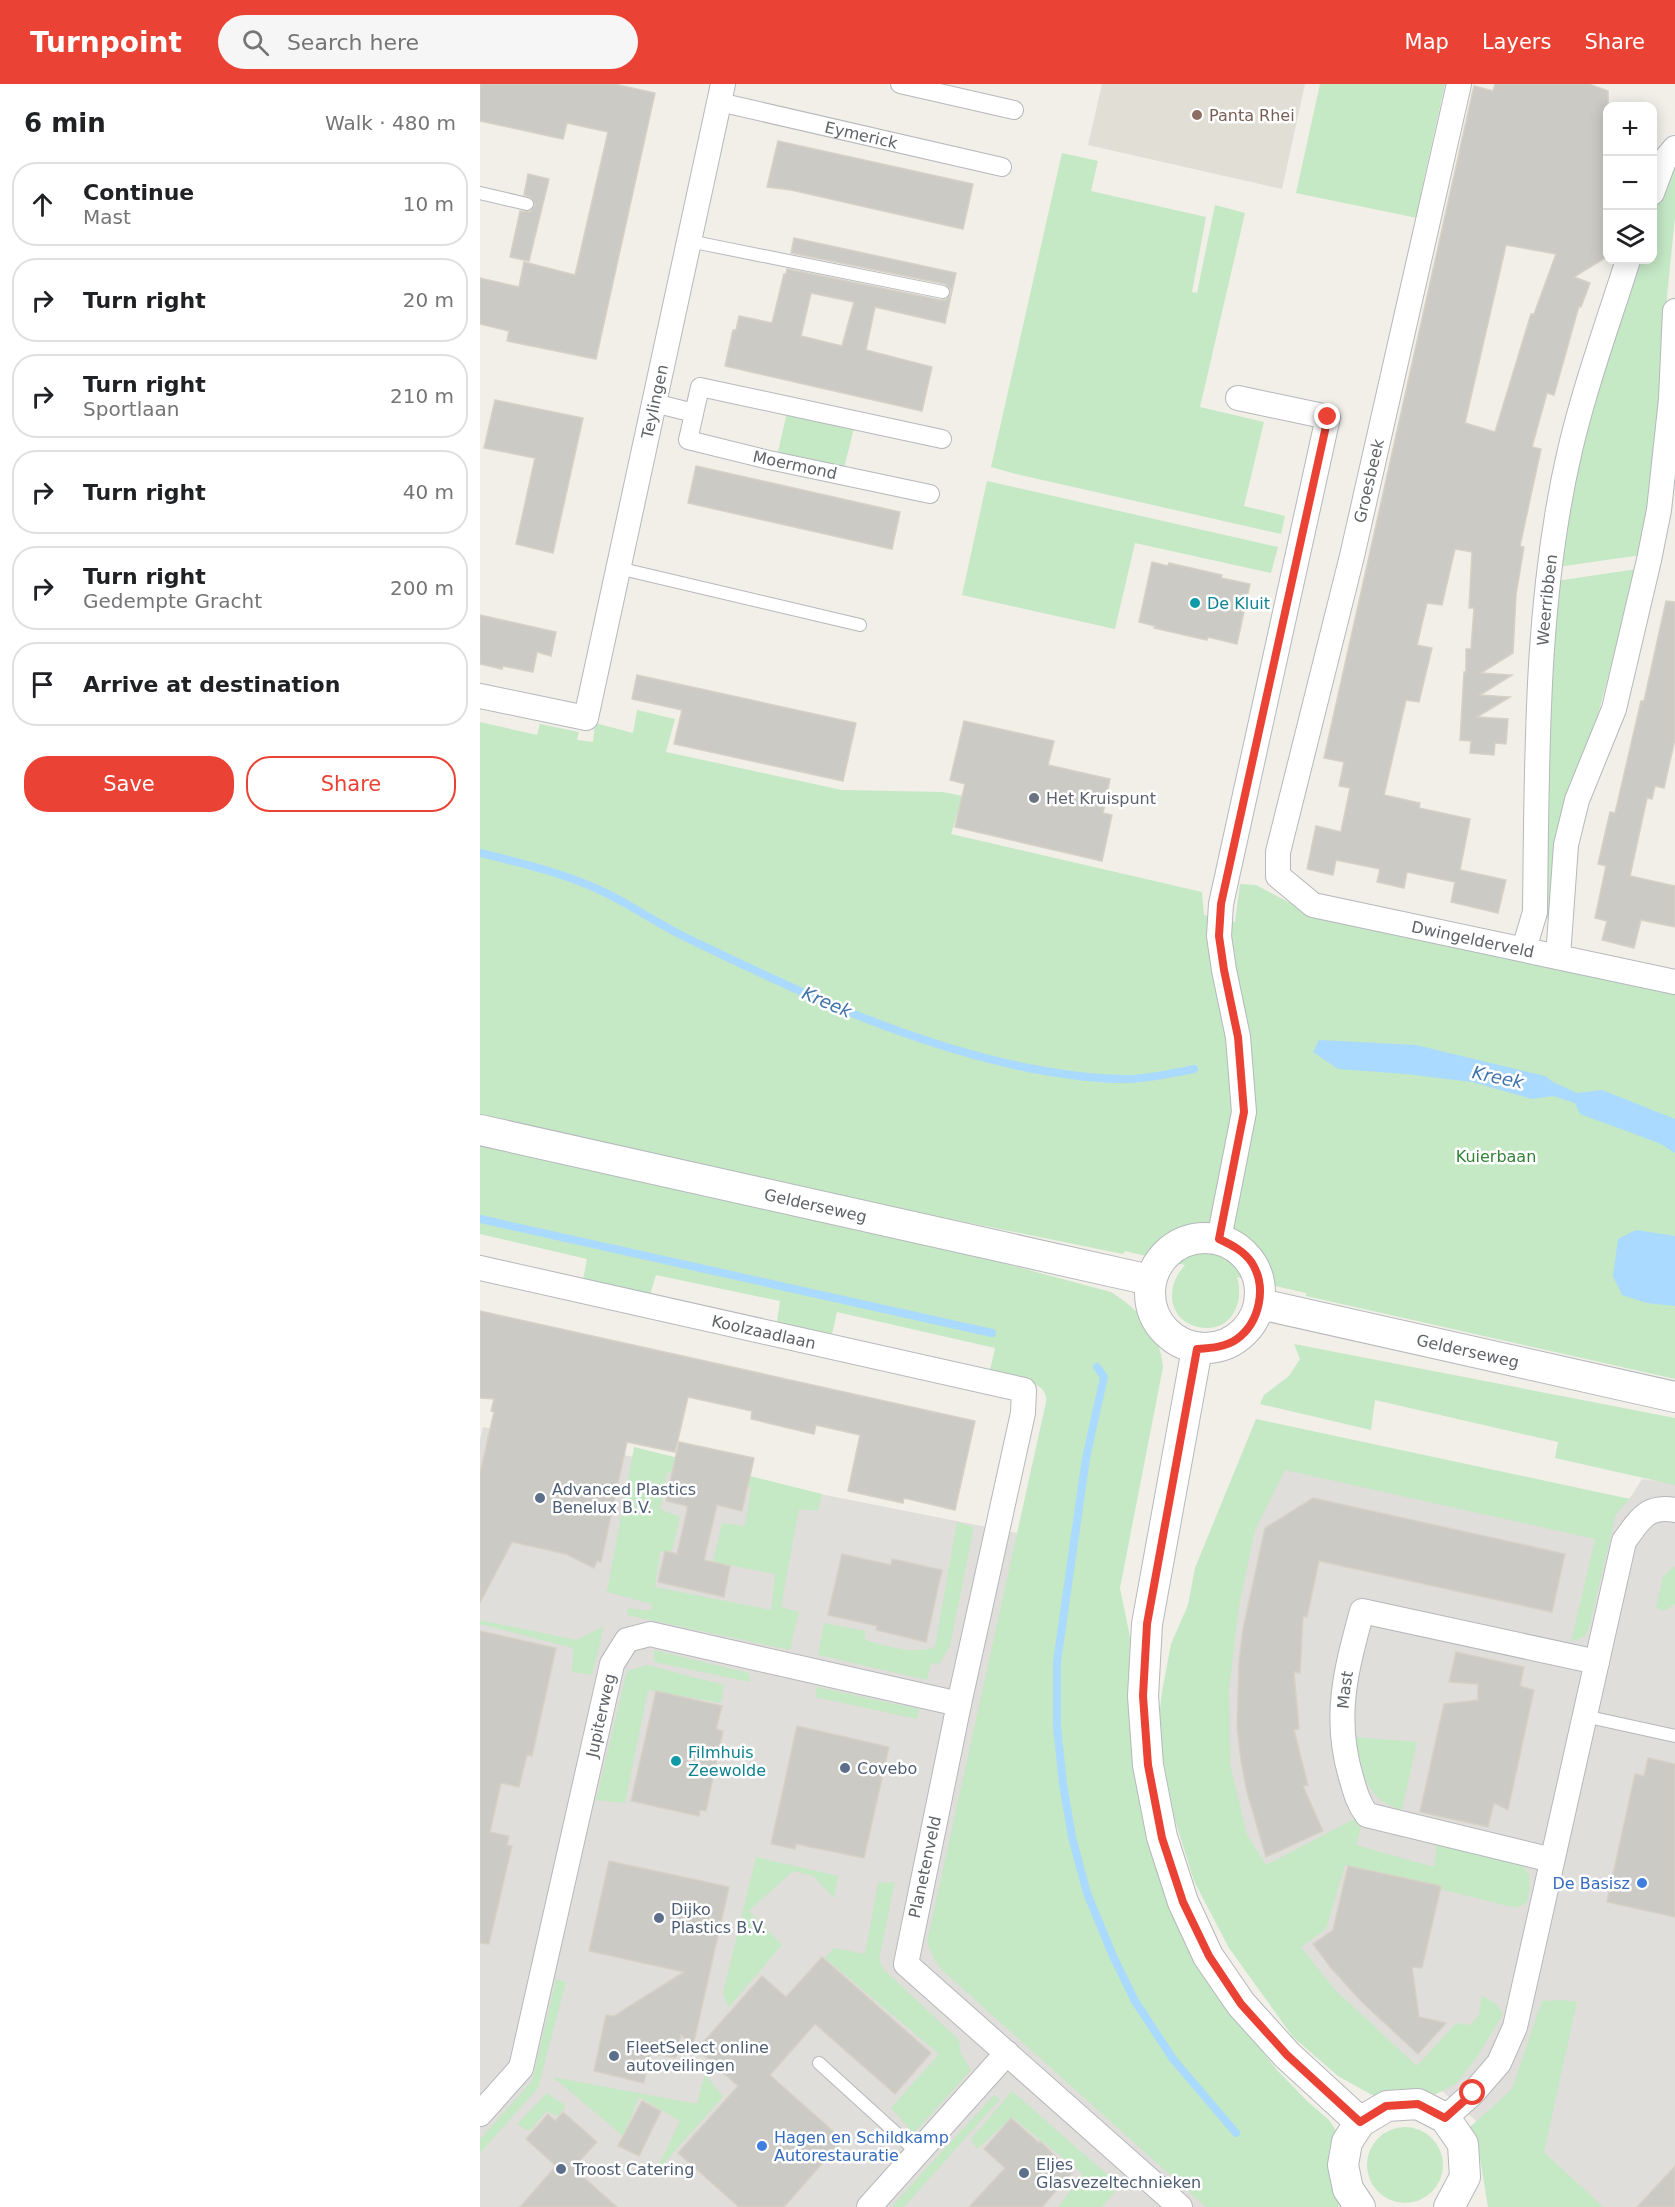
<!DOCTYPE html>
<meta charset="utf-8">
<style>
:root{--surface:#fff;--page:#f6f6f6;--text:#202124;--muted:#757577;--line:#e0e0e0;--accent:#ea4335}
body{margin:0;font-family:"DejaVu Sans",sans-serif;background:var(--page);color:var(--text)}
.controls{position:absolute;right:18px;top:18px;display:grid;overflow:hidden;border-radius:12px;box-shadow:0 3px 15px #0003}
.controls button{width:54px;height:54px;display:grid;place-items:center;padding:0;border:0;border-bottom:2px solid var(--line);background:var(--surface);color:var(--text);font:30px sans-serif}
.stop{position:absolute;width:18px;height:18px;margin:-14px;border:4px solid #ea4335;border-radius:50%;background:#fff}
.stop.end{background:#ea4335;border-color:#fff;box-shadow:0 2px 6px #0008}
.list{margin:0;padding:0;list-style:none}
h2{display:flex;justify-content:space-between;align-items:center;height:78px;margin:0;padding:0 24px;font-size:26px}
h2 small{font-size:20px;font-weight:400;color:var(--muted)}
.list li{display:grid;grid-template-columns:39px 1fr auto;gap:18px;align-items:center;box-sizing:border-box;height:84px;margin:0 12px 12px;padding:0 12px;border:2px solid var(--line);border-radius:24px}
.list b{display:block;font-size:22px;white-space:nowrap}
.list p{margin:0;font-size:20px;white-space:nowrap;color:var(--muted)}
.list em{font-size:20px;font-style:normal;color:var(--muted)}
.actions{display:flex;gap:12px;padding:18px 24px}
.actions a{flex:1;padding:14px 0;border:2px solid var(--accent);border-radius:24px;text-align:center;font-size:21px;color:var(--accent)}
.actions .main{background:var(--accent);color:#fff}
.icon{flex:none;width:33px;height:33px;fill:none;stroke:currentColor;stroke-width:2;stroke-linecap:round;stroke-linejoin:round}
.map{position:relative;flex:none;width:1195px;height:2123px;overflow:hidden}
header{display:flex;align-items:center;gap:36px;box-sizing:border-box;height:84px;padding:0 30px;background:var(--accent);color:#fff}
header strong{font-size:28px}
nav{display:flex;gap:33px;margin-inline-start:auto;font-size:21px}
.search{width:420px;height:54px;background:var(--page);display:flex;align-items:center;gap:15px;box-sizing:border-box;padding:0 21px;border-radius:33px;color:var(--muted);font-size:22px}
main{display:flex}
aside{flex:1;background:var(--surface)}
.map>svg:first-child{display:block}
.industrial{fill:#e0deda}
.education{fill:#e1ded6}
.green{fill:#c5e8c5;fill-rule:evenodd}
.water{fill:#aadaff}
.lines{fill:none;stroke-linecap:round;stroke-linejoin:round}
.stream{stroke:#aadaff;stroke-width:8}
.building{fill:#cccac5;stroke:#d6d1c6;stroke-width:1.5;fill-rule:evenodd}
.service-casing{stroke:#b5b8bc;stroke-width:14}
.pedestrian-casing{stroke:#b5b8bc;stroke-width:20}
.minor-casing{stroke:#b5b8bc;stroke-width:26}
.tertiary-casing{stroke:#b5b8bc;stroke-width:32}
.service{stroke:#fff;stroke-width:12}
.pedestrian{stroke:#fff;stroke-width:18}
.minor{stroke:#fff;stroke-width:24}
.tertiary{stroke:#fff;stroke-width:30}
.route{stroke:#ea4335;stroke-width:8}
.education-dot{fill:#8d6e63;stroke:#fff;stroke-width:2}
.culture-dot{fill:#0f9aa8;stroke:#fff;stroke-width:2}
.worship-dot{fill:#6b7280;stroke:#fff;stroke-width:2}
.service-dot{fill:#5c6f8a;stroke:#fff;stroke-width:2}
.shop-dot{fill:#3f7fe0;stroke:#fff;stroke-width:2}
.labels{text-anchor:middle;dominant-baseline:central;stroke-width:5;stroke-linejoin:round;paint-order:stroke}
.education-label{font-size:16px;fill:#785e54;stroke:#fff;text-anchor:start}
.street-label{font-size:16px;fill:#5f6368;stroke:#fff}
.culture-label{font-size:16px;fill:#0d838f;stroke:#fff;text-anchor:start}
.worship-label{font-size:16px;fill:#5b616d;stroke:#fff;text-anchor:start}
.park-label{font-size:16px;fill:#348238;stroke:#fff}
.service-label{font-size:16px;fill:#4e5e75;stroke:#fff;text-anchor:start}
.shop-label{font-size:16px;fill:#366cbe;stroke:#fff;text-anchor:end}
.water-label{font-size:18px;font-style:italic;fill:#4174aa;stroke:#fff}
</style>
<header>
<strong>Turnpoint</strong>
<div class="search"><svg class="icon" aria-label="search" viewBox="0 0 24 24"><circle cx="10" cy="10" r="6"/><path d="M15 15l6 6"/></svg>Search here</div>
<nav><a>Map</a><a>Layers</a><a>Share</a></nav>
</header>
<main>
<aside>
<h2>6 min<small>Walk · 480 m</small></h2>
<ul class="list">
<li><svg class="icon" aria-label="ahead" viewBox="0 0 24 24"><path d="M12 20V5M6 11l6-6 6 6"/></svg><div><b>Continue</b><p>Mast</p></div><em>10 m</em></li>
<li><svg class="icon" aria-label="right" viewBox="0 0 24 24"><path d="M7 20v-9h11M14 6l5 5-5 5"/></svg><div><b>Turn right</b></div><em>20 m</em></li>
<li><svg class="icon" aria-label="right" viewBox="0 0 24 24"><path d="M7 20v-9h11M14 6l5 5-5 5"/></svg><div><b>Turn right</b><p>Sportlaan</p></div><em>210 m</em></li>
<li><svg class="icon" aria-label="right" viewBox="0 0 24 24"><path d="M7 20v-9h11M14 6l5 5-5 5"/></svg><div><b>Turn right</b></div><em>40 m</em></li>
<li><svg class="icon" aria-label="right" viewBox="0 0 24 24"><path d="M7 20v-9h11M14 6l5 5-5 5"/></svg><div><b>Turn right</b><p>Gedempte Gracht</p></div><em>200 m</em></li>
<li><svg class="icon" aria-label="arrive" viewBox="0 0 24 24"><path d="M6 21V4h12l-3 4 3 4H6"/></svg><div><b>Arrive at destination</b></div></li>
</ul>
<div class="actions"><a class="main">Save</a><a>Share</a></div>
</aside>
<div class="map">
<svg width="1195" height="2123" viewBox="0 0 1195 2123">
<rect width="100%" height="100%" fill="#f1efe8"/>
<g class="industrial">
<path d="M3,1343l554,110 184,670h-741v-767z"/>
<path d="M785,1358l363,59 14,-22 33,4v724h-101l-141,-124 -98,-28 -140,-304z"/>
</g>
<path class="education" d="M622,0h203l-23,105 -194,-44z"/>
<g class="green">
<path d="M840,0h125l-22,99 -6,35 -121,-25z"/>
<path d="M582,69l36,8 -7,30 115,26 -14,75 5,1 18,-88 30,8 -45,194 64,15 -20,84 41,10 -4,18 -265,-60 -25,-7z"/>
<path d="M1195,78v55l-8,79 -6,119 -20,140 -84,12 11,-77 68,-230h16l1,-45z"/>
<path d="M307,328l67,16 -10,40 -66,-16z"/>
<path d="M507,397l291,66 -7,26 -136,-30 -20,86 -153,-34z"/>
<path d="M1157,485l-40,149 3,2 -50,200 -6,-2 -3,-111 15,-226z"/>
<path d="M157,626l38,9 -9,33 176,38 101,2 20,4 -12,38 251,58 2,23 31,7 5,-38 16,1 55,29 364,80v385l-369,-83v-3l-69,-16c8,27 -7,57 -39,50 -32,-8 -32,-42 -13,-62l-60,-14 -2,3 -251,-51 -392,-89v-392l57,13 3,-11 39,8 -2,8 16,2 2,-19 38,10z"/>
<path d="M0,1062l496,110 135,36c29,18 49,41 52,75l-43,221 10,49 -1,36 11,130 20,71 67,132 49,63 31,32 22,19 6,9 6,74 -3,4h-132l-264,-237 -9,-13 -6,-15 117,-531c1,-4 3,-10 2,-14 -3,-18 -41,-23 -56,-27l5,-22 -158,-36 -5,22 -55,-12 3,-21 -124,-26 -6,20 -67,-15 4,-21 -107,-25z"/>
<path d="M814,1260l381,74v67l-120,-27 3,-16 -183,-42 -4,30 -111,-26 4,-9 25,-19 11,-17z"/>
<path d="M776,1335l374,80 -14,15 -27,114 -4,8 -14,6 24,-103 -310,-69 -30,60 -16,75 -10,84 1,75 17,71 19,30 88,-46 7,8 -5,18 78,22 3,-24 83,20 9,11 1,13 -3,15 -11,6 -171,-43 -19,64 -25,18 33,42 83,77 39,-43 14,2 9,-10 3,-20 15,10 6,9 -26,43 -21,27 -24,12 -30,-4 -30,3 -34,-19 -45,-39 -64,-89 -35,-67 -19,-61 -12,-61 -4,-41 3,-26 9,-48 17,-39 7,-37z"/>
<path d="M154,1363l188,47 -4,17 -19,-2 -18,98 18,5 -9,38 -163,-35 1,-7 23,3 1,-7 -45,-12zM187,1388l84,15 -6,39 -23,-3 -9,39 62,12 -4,36 -116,-23 5,-35 12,-1 8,-34 -20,-8z"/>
<path d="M477,1438l17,5 -24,119 -11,18 -8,-1 -4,17 -109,-25 6,-32 41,8v9c23,6 47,15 70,7z"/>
<path d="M1195,1482v38l-11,7 -8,-3 7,-32z"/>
<path d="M0,1536l97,20 27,-14 -12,49 -20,-3 1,-24 -93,-24z"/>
<path d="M174,1566l95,23 1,9 -96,-20z"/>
<path d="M167,1581l77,20 -3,18 -73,-13 -23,113 -29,-3 31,-129z"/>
<path d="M337,1603l102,22 -2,10 -102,-22z"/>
<path d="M875,1653l62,5 -15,68c-38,-10 -39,-40 -47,-73z"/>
<path d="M276,1773l82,19 -4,22 -21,-22 -20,-5 -44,40 33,34 -54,63 -5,-15z"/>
<path d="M415,1798l-16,77 5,11 75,70 2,14 10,16 -57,63 -23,-25 48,-54 -114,-96 9,-10 31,6 13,-71z"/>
<path d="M76,1895l10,3 -28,106 -58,65v-14l52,-58z"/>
<path d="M1081,1916l16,2 -33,150 59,55h-115l-10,-61 -8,-19 42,-38 30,-88z"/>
<path d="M225,1990l18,23 -68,76 25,-52 -41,-24 -16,39 -70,-59 144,27z"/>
<path d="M532,2007l108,95 -18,21h-44l25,-33 -71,-57 -35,32 -6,-10z"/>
<path d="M67,2009l19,13 -8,10 -11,-5 -18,20 -12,-7z"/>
<path d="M514,2011l6,4 -96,108h-10l-1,-2z"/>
<circle cx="925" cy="2081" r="38"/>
</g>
<g class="water">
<path d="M839,956l97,5 129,31 8,6 24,11 25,-3 73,29v34l-16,-10 -79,-29 -5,-11 -22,-7 -21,3 -60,-17 -66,-8 -68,-5 -25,-17z"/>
<path d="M1156,1146l39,6v70l-28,-3 -25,-8 -9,-19 5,-37z"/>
</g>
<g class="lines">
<g class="stream">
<path d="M0,769c42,10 91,22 130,42 25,13 49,29 75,42 111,54 221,106 343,131 32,6 70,12 103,11 21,-1 43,-6 63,-10"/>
<path d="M0,1135l512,114"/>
<path d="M617,1283l7,10 -18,81 -29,204v64l6,58 9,53 15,56 26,63 22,45 38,58 63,74"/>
</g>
</g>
<g class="building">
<path d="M0,0h134l41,9 -59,266 -89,-18 2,-10 -29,-7v-46l39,9 5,-25 51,13 33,-143 -41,-9 -4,16 -83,-18z"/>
<path d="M1015,0h94l19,7v165l-34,21 16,6 -9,24 -2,-1 -25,89 -7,-2 -15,54 9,2 -21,97 4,1 -8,48 -3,58 -32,20 31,2 -32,20 30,2 -33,20 31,2 -2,25 -11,-1 -1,12 -24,-2 1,-12 -11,-1 4,-68h2v-23h5l3,-41h-5l3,-56 -17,-3 -13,56 -15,-2 -10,42 15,3 -13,54 -13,-2 -22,95 36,8 -1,5 51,11 -10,51 46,10 -8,33 -47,-11 4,-20 -48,-10 -3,16 -27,-6 3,-13 -44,-9 -3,15 -26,-6 9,-43 25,6 9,-44 -11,-2 5,-24 -20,-4 150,-672 19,5zM1026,161l50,9 -22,60h-3l-36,118 -30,-9z"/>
<path d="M298,57l195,43 -10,45 -172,-39 -24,-3z"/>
<path d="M48,90l21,5 -20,82 -19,-4 10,-46 10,1 5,-7 -3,-7 -8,-3z"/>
<path d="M314,154l162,35 -11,50 -70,-16 -9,43 66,17 -10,44 -197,-45 8,-36h3l3,-14 33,7 12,-49h2l1,-5 154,31h5l5,-6v-5l-6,-5 -154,-31zM331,209l43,9 -12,44 -41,-10z"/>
<path d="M15,316l88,18 -30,135 -37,-9 19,-86 -51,-10z"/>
<path d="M216,382l204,46 -8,37 -204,-46z"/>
<path d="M672,478l16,4 1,-3 53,12 -1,3 29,6 -13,60 -29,-7 -1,3 -53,-12 1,-2 -16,-4z"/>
<path d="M1186,517l9,1v137l-11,49 -9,-2 -3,13 -5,-1 -17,78 45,10v41l-34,-7 -7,28 -32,-8 5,-19 -12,-3 11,-52 -8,-2 12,-52 5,1 26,-112h3z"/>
<path d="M0,531l76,17 -5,24 -14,-4 -4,20 -30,-6 -1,3 -22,-5z"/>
<path d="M157,591l219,48 -13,58 -169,-37 8,-34 -50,-11z"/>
<path d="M484,637l90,20 -6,24 62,14 -7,34 9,2 -10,46 -147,-34 10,-43 -15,-4z"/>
<path d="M0,1227l495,110 -20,89 -51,-12 -1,5 -55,-12 12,-56 -44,-10 -2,9 -63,-15 1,-8 -64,-14 -13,55 -48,-10 -26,120 -4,-1 -3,7 -28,-14 -54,-12 -32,61v-130l14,-61 -3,-1 3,-12 -14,-1z"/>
<path d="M199,1358l75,16 -12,53 -25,-6 -13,55 26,6 -6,31 -66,-15 7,-31 12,3 10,-43v-5l-21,-5z"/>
<path d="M833,1414l252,56 -13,58 -233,-51 -12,56 -4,-1 -3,57 -6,-1 5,57 -5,1 14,55 -5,1 20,45 -57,26 -19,-65 -6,-31 -4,-34 2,-66 4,-32 22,-101z"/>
<path d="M362,1470l49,11 1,-6 50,11 -16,72 -50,-12 1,-4 -49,-11z"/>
<path d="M0,1547l76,17 -24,108 -5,-1 -8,32 -18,-4 -11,49 19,4 -2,9 5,1 -23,98 -9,-1z"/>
<path d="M976,1568l68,15 -4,19 14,4 -26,120 -14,-7 -6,24 -68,-15 24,-108 34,-4v-16l-29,-2z"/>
<path d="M176,1607l66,15 -6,23 7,2 -17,80 -6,-1 -1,6 -68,-15z"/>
<path d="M317,1642l92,21 -25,111 -68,-14 -1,5 -24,-5z"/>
<path d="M1168,1674l27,6v153l-68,-15 28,-128 9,2z"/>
<path d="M129,1777l120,26 -36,159 -12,-11 -5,23 -26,-5 -6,30 -50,-12 12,-56 8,1 70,-44 -95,-21z"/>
<path d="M868,1782l93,20 -19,82 -10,-1 7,50 27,6 -28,31 -56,-52 -31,-34 -18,-24 20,-14z"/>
<path d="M342,1873l109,96 -36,41 -80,-70 -45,51 73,65 -59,67h-45l-61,-54 60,-67 -41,-37 65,-73 24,21z"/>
<path d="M162,2017l19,10 -22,45 -21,-10z"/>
<path d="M83,2028l34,30 -24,26 44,39h-97l36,-41 -30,-27 22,-25 7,7z"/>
<path d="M531,2034l28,25 1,-2 32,32 -30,34h-73l36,-39 -21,-19z"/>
<path d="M1195,2082v41h-38z"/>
</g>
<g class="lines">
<g class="service-casing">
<g id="service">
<path d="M0,109l47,11"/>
<path d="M209,157l254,51"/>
<path d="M138,484l242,57"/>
<path d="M1104,1632l91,20"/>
<path d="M339,1979l99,90"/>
</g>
</g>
<g class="pedestrian-casing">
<g id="pedestrian">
<path d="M420,0l114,26"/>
<path id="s1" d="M239,18l283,65"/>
<path d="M174,319l40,10"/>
<path d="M450,410l-161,-34 -81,-20 12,-53 242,52"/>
</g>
</g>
<g class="minor-casing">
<g id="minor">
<path id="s2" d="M979,0l-107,472 -74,296v24l35,29 362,77"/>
<path d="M1172,109l12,-32 11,-13"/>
<path id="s3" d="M0,612l106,22 137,-634"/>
<path id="s4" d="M1044,865l11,-37c2,-153 0,-312 35,-462 15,-64 38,-127 58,-190"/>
<path d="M1078,873l8,-112 11,-45 37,-91 35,-149 10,-50 12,-111 4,-88"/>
<path d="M739,1155l25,-127 -6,-75 -14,-67 -5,-34 2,-32 107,-487 -90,-19"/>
<path id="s5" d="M0,1184l544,122 -1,23 -64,291 -53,260 274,243"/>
<path id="s6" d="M1072,1776l-185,-45c-9,-12 -12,-24 -16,-38 -18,-60 -5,-107 11,-166l235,51"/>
<path id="s7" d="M0,2030l41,-46 91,-404 15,-24 23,-6 309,70"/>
<path d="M965,2034l28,-25 26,-30 16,-36 109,-486c16,-21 22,-36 51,-31"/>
<path d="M389,2123l138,-154"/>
</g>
</g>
<g class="tertiary-casing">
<g id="tertiary">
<path id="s8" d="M0,1046l670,150"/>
<circle cx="725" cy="1209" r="55"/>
<path id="s9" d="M780,1220l415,93"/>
<path d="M717,1265l-50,275 -4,72 5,69 14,72 21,65 25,54 33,48 46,51 73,67"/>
<path d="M880,2123l-12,-18 -5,-24 4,-23 13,-20 27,-16 31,-2 27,14 18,26 2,33 -16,30"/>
</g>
</g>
<use href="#service" class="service"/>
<use href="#pedestrian" class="pedestrian"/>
<use href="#minor" class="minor"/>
<use href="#tertiary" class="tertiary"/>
</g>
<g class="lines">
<path class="route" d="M848,333l-107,487 -2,32 5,34 14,67 6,75 -25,127c13,6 25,12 33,24 15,24 8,59 -15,76 -11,8 -26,9 -40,10l-50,275 -4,72 5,69 14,73 21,64 26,54 32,48 46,51 73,67 26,-16 32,-2 27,14 28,-25"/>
</g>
<circle class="education-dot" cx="717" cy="31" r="6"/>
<g class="culture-dot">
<circle cx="715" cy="519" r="6"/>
<circle cx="196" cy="1677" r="6"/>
</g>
<circle class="worship-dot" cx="554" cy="714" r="6"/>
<g class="service-dot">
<circle cx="60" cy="1414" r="6"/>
<circle cx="365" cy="1684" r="6"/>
<circle cx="179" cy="1834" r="6"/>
<circle cx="134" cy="1972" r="6"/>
<circle cx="81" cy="2085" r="6"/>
<circle cx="544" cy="2089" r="6"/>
</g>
<g class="shop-dot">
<circle cx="1162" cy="1799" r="6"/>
<circle cx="282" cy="2062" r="6"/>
</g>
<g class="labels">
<g class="education-label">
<text x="729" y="31">Panta Rhei</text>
</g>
<g class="street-label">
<text stroke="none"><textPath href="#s1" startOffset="146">Eymerick</textPath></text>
<text stroke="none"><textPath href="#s3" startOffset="432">Teylingen</textPath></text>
<text transform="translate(315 381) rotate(12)">Moermond</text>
<text transform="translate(889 397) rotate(-77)">Groesbeek</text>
<text stroke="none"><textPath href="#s4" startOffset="351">Weerribben</textPath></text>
<text stroke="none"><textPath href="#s2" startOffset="1022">Dwingelderveld</textPath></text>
<text stroke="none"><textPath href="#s8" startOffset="344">Gelderseweg</textPath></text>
<text stroke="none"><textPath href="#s5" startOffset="291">Koolzaadlaan</textPath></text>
<text stroke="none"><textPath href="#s9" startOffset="213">Gelderseweg</textPath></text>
<text stroke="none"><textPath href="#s6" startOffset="320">Mast</textPath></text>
<text stroke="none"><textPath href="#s7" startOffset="423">Jupiterweg</textPath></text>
<text transform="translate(445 1783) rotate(-78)">Planetenveld</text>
</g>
<g class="culture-label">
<text x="727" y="519">De Kluit</text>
<text x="208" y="1668">Filmhuis<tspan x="208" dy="18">Zeewolde</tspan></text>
</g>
<g class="worship-label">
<text x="566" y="714">Het Kruispunt</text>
</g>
<g class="park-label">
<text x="1016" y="1072">Kuierbaan</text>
</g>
<g class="service-label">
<text x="72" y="1405">Advanced Plastics<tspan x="72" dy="18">Benelux B.V.</tspan></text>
<text x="377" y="1684">Covebo</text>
<text x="191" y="1825">Dijko<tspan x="191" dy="18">Plastics B.V.</tspan></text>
<text x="146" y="1963">FleetSelect online<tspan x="146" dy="18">autoveilingen</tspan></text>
<text x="556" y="2080">Eljes<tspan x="556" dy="18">Glasvezeltechnieken</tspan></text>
<text x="93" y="2085">Troost Catering</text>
</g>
<g class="shop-label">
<text x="1150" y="1799">De Basisz</text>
<text x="294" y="2053" text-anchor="start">Hagen en Schildkamp<tspan x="294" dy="18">Autorestauratie</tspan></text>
</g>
<g class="water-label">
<text transform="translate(347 918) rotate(23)">Kreek</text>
<text transform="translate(1018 993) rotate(12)">Kreek</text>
</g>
</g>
</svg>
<div class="controls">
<button>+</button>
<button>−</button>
<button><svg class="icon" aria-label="layers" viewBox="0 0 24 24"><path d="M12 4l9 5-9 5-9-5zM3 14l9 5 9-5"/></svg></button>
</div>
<div class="stop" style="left:993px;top:2009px"></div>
<div class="stop end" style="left:848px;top:333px"></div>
</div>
</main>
